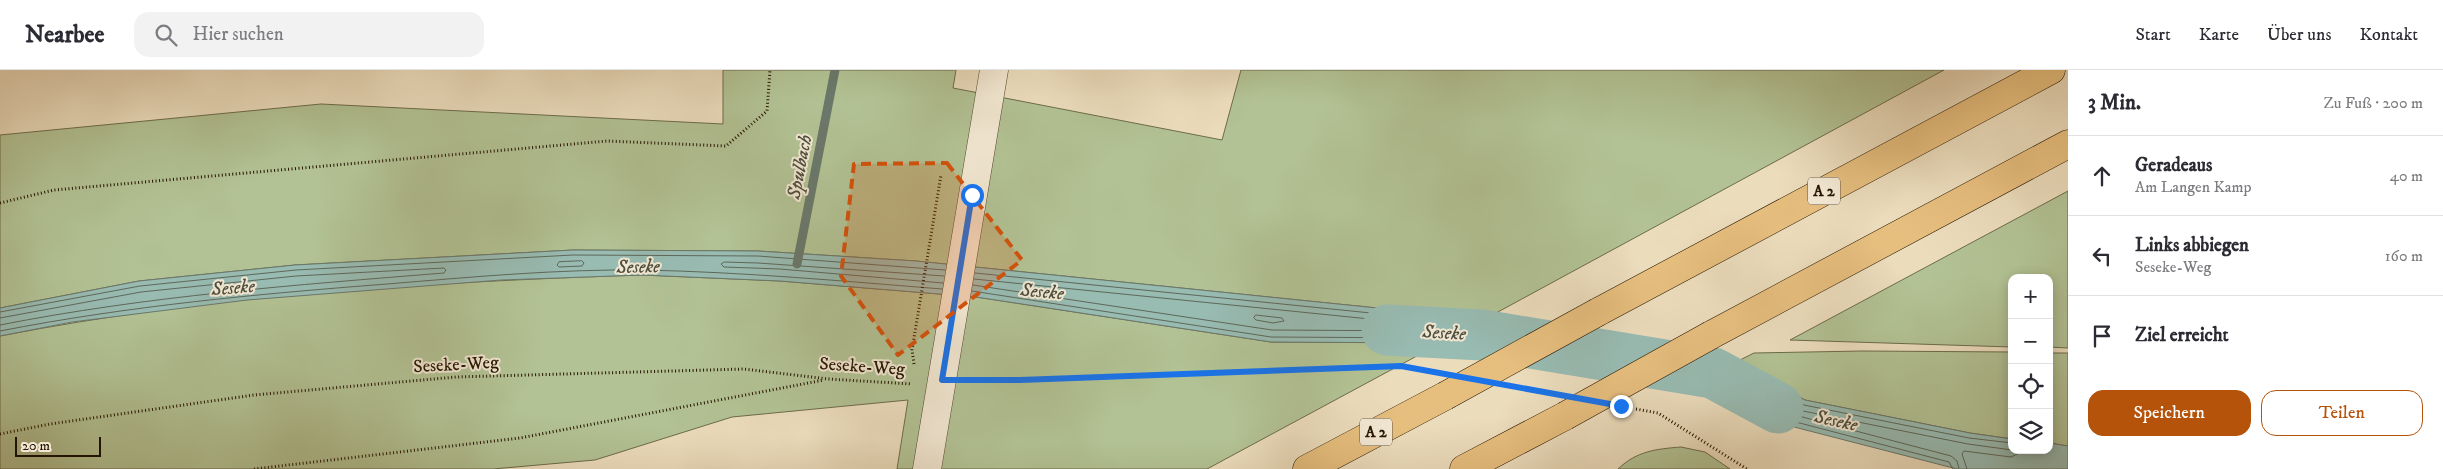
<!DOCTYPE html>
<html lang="de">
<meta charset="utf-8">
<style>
:root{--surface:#fff;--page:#f2f2f3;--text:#2b2b33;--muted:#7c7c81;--line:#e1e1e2;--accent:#b45309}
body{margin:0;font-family:"IM FELL DW Pica",serif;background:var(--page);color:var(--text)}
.controls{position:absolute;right:15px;bottom:15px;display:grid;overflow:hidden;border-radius:10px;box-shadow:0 2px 12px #0003}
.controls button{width:45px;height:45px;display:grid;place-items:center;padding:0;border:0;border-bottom:1px solid var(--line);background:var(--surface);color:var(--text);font:25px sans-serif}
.scale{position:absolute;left:15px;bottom:12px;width:86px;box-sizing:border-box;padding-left:5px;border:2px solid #251401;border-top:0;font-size:14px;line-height:18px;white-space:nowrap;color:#251401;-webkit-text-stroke:4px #f2e8d3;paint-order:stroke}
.stop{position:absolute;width:15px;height:15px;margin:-11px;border:4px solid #1a73e8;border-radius:50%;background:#fff}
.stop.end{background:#1a73e8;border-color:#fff;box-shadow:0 1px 5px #0008}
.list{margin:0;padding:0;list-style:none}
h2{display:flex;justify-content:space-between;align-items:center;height:65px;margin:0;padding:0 20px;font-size:21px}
h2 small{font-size:16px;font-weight:400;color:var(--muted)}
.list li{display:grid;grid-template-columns:32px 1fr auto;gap:15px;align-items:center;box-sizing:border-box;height:80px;padding:0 20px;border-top:1px solid var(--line)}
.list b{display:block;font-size:19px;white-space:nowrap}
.list p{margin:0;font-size:16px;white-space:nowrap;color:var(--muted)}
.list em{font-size:16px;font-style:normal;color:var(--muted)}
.actions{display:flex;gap:10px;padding:15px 20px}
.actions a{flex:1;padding:11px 0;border:1px solid var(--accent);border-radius:15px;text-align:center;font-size:18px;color:var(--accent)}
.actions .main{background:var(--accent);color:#fff}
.icon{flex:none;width:28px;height:28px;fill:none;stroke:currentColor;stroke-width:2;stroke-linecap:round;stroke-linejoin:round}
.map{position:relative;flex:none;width:2068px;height:399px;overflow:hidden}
header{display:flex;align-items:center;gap:30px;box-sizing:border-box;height:70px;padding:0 25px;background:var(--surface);border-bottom:1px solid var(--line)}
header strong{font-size:24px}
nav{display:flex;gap:28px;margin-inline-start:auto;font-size:18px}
.search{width:350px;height:45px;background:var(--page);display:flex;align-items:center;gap:12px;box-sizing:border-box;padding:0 18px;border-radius:15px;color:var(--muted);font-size:19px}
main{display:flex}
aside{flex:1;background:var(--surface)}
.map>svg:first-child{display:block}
.green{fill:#b2c294;stroke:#6c6b4a}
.water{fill:#98bbb2;stroke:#6a786b}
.pier{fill:#ebdcbc}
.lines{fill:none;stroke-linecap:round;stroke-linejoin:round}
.shore{stroke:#5e685a;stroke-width:1}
.stream{stroke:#6a786b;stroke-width:9}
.river{stroke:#98bbb2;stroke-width:51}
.tertiary-casing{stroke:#564630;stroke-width:29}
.motorway-casing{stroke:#251401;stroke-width:29}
.path{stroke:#251401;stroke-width:3;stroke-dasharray:1 2.5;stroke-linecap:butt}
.tertiary{stroke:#f2e8d3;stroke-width:28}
.motorway{stroke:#e6be7e;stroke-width:28}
.motorway-bridge-casing{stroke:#251401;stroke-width:29;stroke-linecap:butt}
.motorway-bridge{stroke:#e6be7e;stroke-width:28}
.route{stroke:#1a73e8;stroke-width:6}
.marked{fill:#d4520b;fill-opacity:0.2;stroke:#d4520b;stroke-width:4;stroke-dasharray:10 6;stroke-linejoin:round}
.labels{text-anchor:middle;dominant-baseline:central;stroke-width:4;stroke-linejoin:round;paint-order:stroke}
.shield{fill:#f2e8d3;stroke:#625440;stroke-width:1}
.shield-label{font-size:16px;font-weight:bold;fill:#251401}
.street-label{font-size:18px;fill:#251401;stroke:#f2e8d3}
.water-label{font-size:19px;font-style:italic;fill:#4d4e3f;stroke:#f2e8d3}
</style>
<header>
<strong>Nearbee</strong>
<div class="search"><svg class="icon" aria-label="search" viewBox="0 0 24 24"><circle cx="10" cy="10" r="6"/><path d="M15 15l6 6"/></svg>Hier suchen</div>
<nav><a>Start</a><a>Karte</a><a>Über uns</a><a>Kontakt</a></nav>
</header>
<main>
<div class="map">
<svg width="2068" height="399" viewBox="0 0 2068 399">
<rect width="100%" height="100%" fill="#ebdcbc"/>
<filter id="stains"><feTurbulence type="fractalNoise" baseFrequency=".004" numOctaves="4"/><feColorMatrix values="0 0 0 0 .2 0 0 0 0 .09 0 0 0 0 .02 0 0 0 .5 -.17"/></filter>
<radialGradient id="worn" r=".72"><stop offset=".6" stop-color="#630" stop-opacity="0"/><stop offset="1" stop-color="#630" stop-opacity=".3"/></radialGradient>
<g class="green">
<path d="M723,0h233l-3,18 269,52 19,-70h703l-459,249 -569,-58 -158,-10 -185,-1 -278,15 -156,16 -139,27v-173l321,-31 402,20z"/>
<path d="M2068,121v157l-19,-1v-69h-37v69l-222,-7z"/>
<path d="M642,205l138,6 196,16 295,45 170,1 -234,126h-310l11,-69 -176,17 -137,43 -102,9h-493v-133c211,-41 427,-54 642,-61z"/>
<path d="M1862,281l150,1v87l-42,-6 -165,-33 -71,-37 20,-10z"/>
<path d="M2049,283h19v93l-19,-3z"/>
<path d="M1681,377l24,5 25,17h-112c19,-18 38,-20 63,-22z"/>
</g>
<g class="water">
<path d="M573,180l185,1 158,10 569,58 -44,24 -170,-1 -295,-45 -196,-16 -138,-6 -141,5 -254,20 -175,22 -72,14v-28l139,-27 156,-16z"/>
<path d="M1734,293l71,37 165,33 42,6v11h37v-7l19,3v23h-111l-190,-49 -65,-39z"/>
</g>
<path class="pier" d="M1733,291l10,4 -38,21 -5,-4 1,-3z"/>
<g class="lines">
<g class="shore">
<path d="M582,191l2,2 -2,3 -23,1 -2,-2 2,-3z"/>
<path d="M943,213l-163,-14 -56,-2 -3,-3 3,-2 34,1 186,13"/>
<path d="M973,215l299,45 166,1 3,-2 -2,-3 -465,-47"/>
<path d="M972,221l299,46 169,1 22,-13 -2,-3 -485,-49"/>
<path d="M0,242l140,-26 156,-16 277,-15 185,1 187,14"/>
<path d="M1256,245l26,3 2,3 -11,2 -17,-3 -2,-2z"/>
<path d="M0,248l141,-26 155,-16 148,-8 2,2 -2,3c-149,12 -297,23 -444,52"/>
<path d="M0,261c128,-25 257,-37 387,-47 85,-7 171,-15 256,-14 100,2 199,11 299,19"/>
<path d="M1953,399l-4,-7 -180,-47 -53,-32 -1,-3 20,-11 69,36 165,33 43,5"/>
<path d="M1959,399l-2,-8 -6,-5 -179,-47 -44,-25 -1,-3 8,-5 68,35 165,33 44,6"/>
<path d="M1967,399l-5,-15 2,-3 47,6 15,-7"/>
</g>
<path class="stream" d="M797,194l38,-194"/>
<path class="river" d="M1387,260l95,5 231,38 65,35"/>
<g class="tertiary-casing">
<path id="tertiary" d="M927,399l67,-399"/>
</g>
<g class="motorway-casing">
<g id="motorway">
<path d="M1598,242l453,-242"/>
<path d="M1711,265l357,-191"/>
<path d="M1307,399l138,-73"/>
<path d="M1464,399l101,-53"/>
</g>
</g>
<g class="path">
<path d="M0,133l54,-13 553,-49 119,5 41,-35 3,-41"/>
<path d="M914,294l-2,-14 29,-175"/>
<path d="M970,311l431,-15 27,5"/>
<path d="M1521,318l26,5"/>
<path d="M1636,339l22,4 89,56"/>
<path d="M0,364l50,-10 204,-29 202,-18 288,-8 84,10 84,5"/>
<path d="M254,399l266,-31 304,-58"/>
</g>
<use href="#tertiary" class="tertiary"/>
<use href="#motorway" class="motorway"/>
<g class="motorway-bridge-casing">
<g id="motorway-bridge">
<path d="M1445,326l153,-84"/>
<path d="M1565,346l146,-81"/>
</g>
</g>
<use href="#motorway-bridge" class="motorway-bridge"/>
</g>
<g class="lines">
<path class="route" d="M972,125l-30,185h78l381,-14 220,40"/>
</g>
<path class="marked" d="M947,93l75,97 -124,95 -57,-79 13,-112z"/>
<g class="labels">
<g class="shield">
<rect x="1808" y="107.5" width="32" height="27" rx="4"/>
<rect x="1360" y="348.5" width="32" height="27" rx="4"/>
</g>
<g class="shield-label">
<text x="1824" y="121">A 2</text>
<text x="1376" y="362">A 2</text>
</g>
<g class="street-label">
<text transform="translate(456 295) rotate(-3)">Seseke-Weg</text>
<text transform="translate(862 297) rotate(4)">Seseke-Weg</text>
</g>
<g class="water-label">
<text transform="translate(800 97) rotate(-79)">Spulbach</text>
<text transform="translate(638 197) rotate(-1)">Seseke</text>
<text transform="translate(233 218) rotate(-5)">Seseke</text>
<text transform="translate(1042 222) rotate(5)">Seseke</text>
<text transform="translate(1444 263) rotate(3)">Seseke</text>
<text transform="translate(1836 351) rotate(12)">Seseke</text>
</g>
</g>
<rect width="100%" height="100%" filter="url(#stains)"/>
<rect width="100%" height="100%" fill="url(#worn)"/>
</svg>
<div class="controls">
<button>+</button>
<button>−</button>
<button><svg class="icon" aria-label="locate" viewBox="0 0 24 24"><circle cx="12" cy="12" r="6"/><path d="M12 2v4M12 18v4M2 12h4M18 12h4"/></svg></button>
<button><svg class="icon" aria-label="layers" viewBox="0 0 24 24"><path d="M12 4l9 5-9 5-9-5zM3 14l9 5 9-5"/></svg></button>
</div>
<div class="scale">20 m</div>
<div class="stop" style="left:972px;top:125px"></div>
<div class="stop end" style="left:1621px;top:336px"></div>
</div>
<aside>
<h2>3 Min.<small>Zu Fuß · 200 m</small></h2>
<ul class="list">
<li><svg class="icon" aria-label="ahead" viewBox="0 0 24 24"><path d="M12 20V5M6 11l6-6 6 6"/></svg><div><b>Geradeaus</b><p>Am Langen Kamp</p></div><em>40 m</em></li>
<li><svg class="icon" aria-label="left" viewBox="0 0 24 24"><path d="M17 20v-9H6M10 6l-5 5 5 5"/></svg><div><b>Links abbiegen</b><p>Seseke-Weg</p></div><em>160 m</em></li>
<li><svg class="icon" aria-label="arrive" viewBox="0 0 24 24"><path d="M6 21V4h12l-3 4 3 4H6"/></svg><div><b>Ziel erreicht</b></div></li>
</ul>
<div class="actions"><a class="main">Speichern</a><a>Teilen</a></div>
</aside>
</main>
